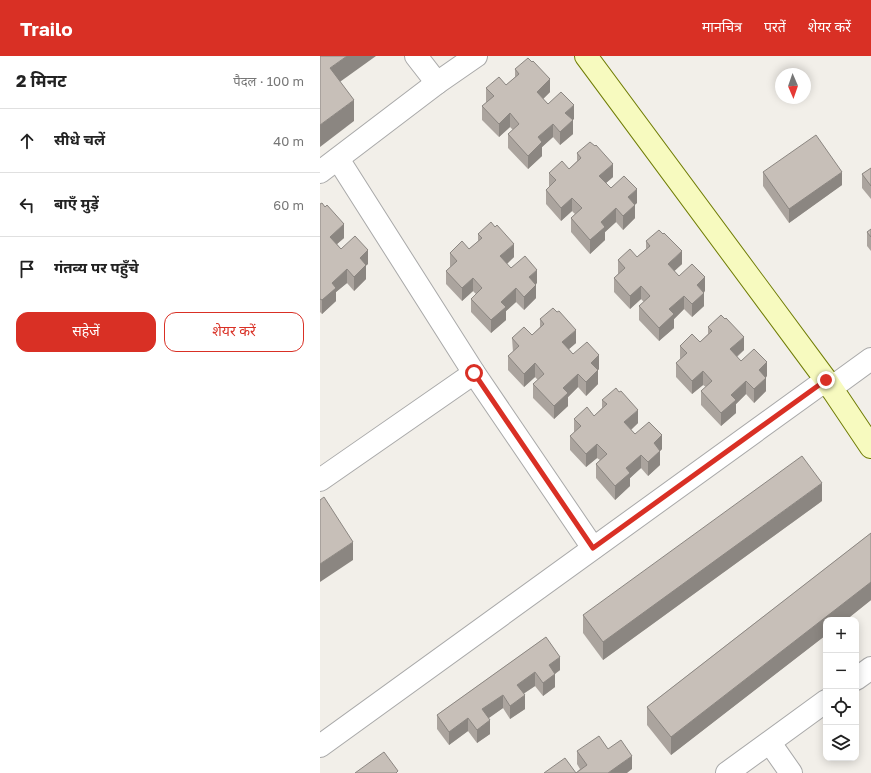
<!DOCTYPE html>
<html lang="hi">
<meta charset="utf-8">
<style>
:root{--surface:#fff;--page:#f6f6f6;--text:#222;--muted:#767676;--line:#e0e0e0;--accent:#d93025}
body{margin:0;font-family:"Golos Text","Noto Sans Devanagari",sans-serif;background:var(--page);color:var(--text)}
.controls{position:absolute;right:12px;bottom:12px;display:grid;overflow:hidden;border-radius:8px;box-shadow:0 2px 10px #0003}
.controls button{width:36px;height:36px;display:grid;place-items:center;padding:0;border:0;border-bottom:1px solid var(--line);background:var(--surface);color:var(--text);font:20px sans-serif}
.compass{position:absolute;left:455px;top:12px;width:36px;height:36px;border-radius:50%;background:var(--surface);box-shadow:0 2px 10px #0003;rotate:178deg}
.stop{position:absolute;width:12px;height:12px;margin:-9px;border:3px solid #d93025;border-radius:50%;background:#fff}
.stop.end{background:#d93025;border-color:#fff;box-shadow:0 1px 4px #0008}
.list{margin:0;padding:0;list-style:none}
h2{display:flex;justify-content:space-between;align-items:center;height:52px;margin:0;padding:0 16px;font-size:17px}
h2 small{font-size:13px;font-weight:400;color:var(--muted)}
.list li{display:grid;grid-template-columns:26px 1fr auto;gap:12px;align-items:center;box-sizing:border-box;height:64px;padding:0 16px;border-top:1px solid var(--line)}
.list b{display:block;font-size:15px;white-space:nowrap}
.list em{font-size:13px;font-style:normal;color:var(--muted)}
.actions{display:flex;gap:8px;padding:12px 16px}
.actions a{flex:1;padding:9px 0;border:1px solid var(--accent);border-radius:12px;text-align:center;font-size:14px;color:var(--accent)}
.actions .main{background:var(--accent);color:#fff}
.icon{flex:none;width:22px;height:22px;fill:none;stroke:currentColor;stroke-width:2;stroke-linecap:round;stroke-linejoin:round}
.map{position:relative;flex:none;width:551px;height:717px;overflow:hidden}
header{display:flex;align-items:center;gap:24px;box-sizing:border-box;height:56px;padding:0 20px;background:var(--accent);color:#fff}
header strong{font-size:19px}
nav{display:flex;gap:22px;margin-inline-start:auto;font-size:14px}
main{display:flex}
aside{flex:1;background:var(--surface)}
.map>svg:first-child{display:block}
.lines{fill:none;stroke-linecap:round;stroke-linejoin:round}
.street-casing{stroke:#a9a9a9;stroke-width:24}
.secondary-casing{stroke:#707d05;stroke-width:24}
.street{stroke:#fff;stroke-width:22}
.secondary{stroke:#f7fabf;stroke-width:22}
.wall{fill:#aba49e}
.shaded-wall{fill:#8b8681}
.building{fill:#c7bfb8;stroke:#8b8681}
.route{stroke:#d93025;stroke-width:5}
</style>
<header>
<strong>Trailo</strong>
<nav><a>मानचित्र</a><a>परतें</a><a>शेयर करें</a></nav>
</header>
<main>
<aside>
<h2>2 मिनट<small>पैदल · 100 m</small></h2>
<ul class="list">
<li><svg class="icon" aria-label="ahead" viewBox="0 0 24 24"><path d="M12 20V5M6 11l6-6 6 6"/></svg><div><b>सीधे चलें</b></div><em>40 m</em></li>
<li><svg class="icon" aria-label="left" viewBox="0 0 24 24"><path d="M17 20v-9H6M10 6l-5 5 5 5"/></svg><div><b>बाएँ मुड़ें</b></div><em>60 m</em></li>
<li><svg class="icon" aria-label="arrive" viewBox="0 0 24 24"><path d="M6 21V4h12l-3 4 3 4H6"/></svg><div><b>गंतव्य पर पहुँचे</b></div></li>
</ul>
<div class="actions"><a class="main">सहेजें</a><a>शेयर करें</a></div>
</aside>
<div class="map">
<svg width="551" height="717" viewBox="0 0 551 717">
<rect width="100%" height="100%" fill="#f2efe9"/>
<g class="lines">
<g class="street-casing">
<g id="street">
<path d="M96,0l21,27"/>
<path d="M18,103l136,214 119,175"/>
<path d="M0,116l117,-89 39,-27"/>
<path d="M511,332l40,-29"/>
<path d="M0,424l154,-107"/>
<path d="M536,623l15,-11"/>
<path d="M450,687l21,30"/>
<path d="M0,690l506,-366"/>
<path d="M407,717l99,-72"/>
</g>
</g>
<g class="secondary-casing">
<path id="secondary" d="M266,0l240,324 45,67"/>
</g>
<use href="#street" class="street"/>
<use href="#secondary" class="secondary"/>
</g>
<g class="wall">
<path d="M195,13l35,23 -7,7 5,5 26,15 -2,1 1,14 -13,11 -7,-8 -11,10v9l-14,13 -20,-21v-14l5,-4 -3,-3 -11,10 -17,-17v-14l5,-4h-1v-14l20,-3 9,-8z"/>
<path d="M257,97l36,24 -7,6 5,5 26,15 -2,1v14l-12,12 -7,-8 -11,10v8l-15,14 -19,-22v-14l4,-4 -3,-3 -11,10 -15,-17v-14l3,-3v-14l20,-4 8,-8z"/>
<path d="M551,112v31l-9,-11v-14z"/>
<path d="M443,116l79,13 -53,38 -26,-37z"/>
<path d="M0,148l24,34 -7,6 4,5 27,15 -2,1v14l-12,12 -7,-8 -11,9v9l-14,13 -2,-2z"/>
<path d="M551,173v22l-4,-5v-14z"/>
<path d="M158,178l36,23 -7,7 4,4 26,15 -1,1v14l-12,12 -8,-8 -10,9v9l-15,13 -20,-21v-13l5,-5 -3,-3 -11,10 -16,-17v-13l4,-4v-14l19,-4 9,-8z"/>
<path d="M326,185l36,23 -8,7 5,5 26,15 -1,1v14l-12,11 -8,-8 -10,10v9l-15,13 -20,-21v-14l5,-4 -3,-3 -11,10 -16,-17v-14l4,-4v-14l19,-3 9,-8z"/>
<path d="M220,263l36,24 -7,6 4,5 26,15 -1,1v14l-12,12 -8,-9 -10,10v9l-14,13 -21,-21v-14l5,-4 -3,-3 -11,10 -16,-17v-14l5,-4 -1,-14 20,-3 8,-8z"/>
<path d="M388,271l36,23 -7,7 4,4 26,15 -1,1v14l-12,12 -8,-9 -10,10v9l-15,13 -20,-21v-14l5,-4 -3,-2 -11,9 -16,-17v-14l4,-3v-14l20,-4 8,-8z"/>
<path d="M282,344l36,23 -7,7 4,4 27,15 -2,2v14l-12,11 -7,-8 -11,10v8l-15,14 -19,-22v-14l4,-4 -3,-2 -11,9 -16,-17v-14l4,-3v-14l20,-3 8,-8z"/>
<path d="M502,445l-219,159 -20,-27v-18z"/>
<path d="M551,477v67l-25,20h-20v15l-155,120 -24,-30v-18z"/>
<path d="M226,581l14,33 -5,4v13l-12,9 -8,-10 -12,8 2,15 -15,10 -7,-11 -15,10 2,16 -13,9 -9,-12 -19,14 -12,-16v-14z"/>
<path d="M288,693l24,20 -56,4 4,-4 -3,-5v-13z"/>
</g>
<g class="shaded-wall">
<path d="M27,0h29l-46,33v-21z"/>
<path d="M230,23v13l-13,13v-13z"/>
<path d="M34,44v21l-34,26v-22z"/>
<path d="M254,49v14l-9,7v-13z"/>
<path d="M190,57v14l-11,10v-13z"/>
<path d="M253,64v14l-13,11v-13z"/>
<path d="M233,68v13l-11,10v9l-14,13v-13l10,-19z"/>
<path d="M293,108v13l-14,12v-13z"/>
<path d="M522,116v13l-53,38v-14z"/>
<path d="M317,133v14l-9,8v-14z"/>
<path d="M252,142v13l-11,10v-13z"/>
<path d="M315,149v13l-12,12v-14z"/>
<path d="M296,152v14l-11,10v8l-15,14v-14l11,-18z"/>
<path d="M24,168v14l-14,12v-13z"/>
<path d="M194,188v13l-14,13v-14z"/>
<path d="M48,194v14l-8,7v-13z"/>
<path d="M362,195v13l-14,13v-13z"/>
<path d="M46,209v14l-12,12v-14z"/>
<path d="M27,213v14l-11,9v9l-14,13v-14l10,-17z"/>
<path d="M217,214v13l-8,7v-13z"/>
<path d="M385,221v14l-8,7v-13z"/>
<path d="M153,222v13l-11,10v-13z"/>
<path d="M216,229v13l-12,12v-13z"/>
<path d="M321,230v13l-11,10v-13z"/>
<path d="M196,232v14l-10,9v9l-15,13v-13l10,-18z"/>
<path d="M384,237v13l-12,11v-13z"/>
<path d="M364,240v13l-10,10v9l-15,13v-13l10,-19z"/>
<path d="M256,274v13l-14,12v-13z"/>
<path d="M424,281v13l-14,12v-13z"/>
<path d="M279,299v14l-8,8v-14z"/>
<path d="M447,306v14l-8,8v-14z"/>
<path d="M215,307v14l-11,10v-13z"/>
<path d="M278,314v14l-12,12v-14z"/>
<path d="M383,315v14l-11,9v-13z"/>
<path d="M258,318v13l-10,10v9l-14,13v-13l9,-18z"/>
<path d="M446,322v13l-12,12v-14z"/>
<path d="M426,325v13l-10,10v9l-15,13v-13l10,-18z"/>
<path d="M318,354v13l-14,13v-14z"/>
<path d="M342,379v14l-8,8v-14z"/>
<path d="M277,388v14l-11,9v-13z"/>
<path d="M340,395v14l-12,11v-14z"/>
<path d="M321,399v13l-11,10v8l-15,14v-14l11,-18z"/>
<path d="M502,427v18l-219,159v-18z"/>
<path d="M33,486v18l-33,22v-18z"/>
<path d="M551,526v18l-25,20h-20v15l-155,120v-18z"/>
<path d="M240,601v13l-11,8v-13z"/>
<path d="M215,616v14l-18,12v-13z"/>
<path d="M235,618v13l-12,9v-13z"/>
<path d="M183,639v13l-21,15v-14z"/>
<path d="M205,639v14l-15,10v-13z"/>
<path d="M148,662v13l-19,14v-13z"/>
<path d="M170,664v14l-13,9v-13z"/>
<path d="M312,700v13l-5,4h-19z"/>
</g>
<g class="building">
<path d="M0,0h27l-17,12 24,32 -34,25z"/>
<path d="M208,2l4,4 1,-1 17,18 -13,13 11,12 13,-12 13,13 -9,8 8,7 -13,12 -7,-8 -15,13 4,5 -14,14 -20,-22 11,-10 -9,-11 -11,11 -17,-18 12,-10 -8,-8 13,-11 7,8 13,-11 -4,-5z"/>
<path d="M496,79l26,37 -53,37 -26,-37z"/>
<path d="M270,86l5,4 1,-1 17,19 -14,12 12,12 13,-12 13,13 -9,8 7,8 -12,11 -7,-8 -15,14 4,5 -15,13 -19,-22 11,-10 -10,-10 -11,10 -15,-18 10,-10 -7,-7 13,-12 7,8 12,-11 -4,-5z"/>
<path d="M551,112v18l-9,-12z"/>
<path d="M2,147l3,4 2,-2 17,19 -14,13 11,12 14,-13 13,14 -8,8 6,7 -12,12 -7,-8 -15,14 4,5 -14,12 -2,-1v-95z"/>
<path d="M171,166l4,5 2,-2 17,19 -14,12 11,12 14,-12 12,14 -8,7 7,8 -12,12 -8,-9 -15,14 5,5 -15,13 -20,-21 11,-11 -9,-10 -11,10 -16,-17 11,-10 -7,-8 12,-12 7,8 13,-11 -4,-4z"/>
<path d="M551,173v8l-4,-5z"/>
<path d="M339,174l4,4 1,-1 18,18 -14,13 11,12 13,-12 13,13 -8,8 7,8 -12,11 -8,-8 -15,13 5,5 -15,14 -20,-22 11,-10 -9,-10 -11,10 -16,-18 11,-10 -7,-8 12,-11 7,8 13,-11 -4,-5z"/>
<path d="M233,252l4,4 2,-1 17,19 -14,12 11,12 14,-12 12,13 -8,8 7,7 -12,12 -8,-8 -15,14 5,5 -14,13 -21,-22 11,-10 -9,-11 -11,11 -16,-18 11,-10 -7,-8 12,-11 8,8 12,-11 -4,-5z"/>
<path d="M401,259l4,4 1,-1 18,19 -14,12 11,12 13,-12 13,13 -8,8 7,8 -12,11 -8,-8 -15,14 5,5 -15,13 -20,-22 11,-10 -9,-10 -11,10 -16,-18 11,-10 -7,-7 12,-12 8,8 12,-11 -4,-4z"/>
<path d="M296,332l3,4 2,-1 17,19 -14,12 11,12 14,-12 13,13 -8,8 6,8 -12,11 -7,-7 -15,13 4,5 -15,13 -19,-22 11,-10 -10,-10 -11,10 -16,-18 11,-10 -7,-7 13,-12 7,9 13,-12 -5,-4z"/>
<path d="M482,400l20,27 -219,159 -20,-27z"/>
<path d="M4,441l29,45 -33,22v-64z"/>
<path d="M551,477v49l-200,155 -24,-30z"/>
<path d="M226,581l14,20 -11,8 6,9 -12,9 -8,-11 -18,13 8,10 -15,11 -7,-11 -21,14 8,11 -13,10 -9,-12 -19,14 -12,-17z"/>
<path d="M279,680l9,13 13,-9 11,16 -24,17h-64l21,-15 11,15 11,-8 -10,-14z"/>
<path d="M64,696l14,19 -2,2h-41z"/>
</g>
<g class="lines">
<path class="route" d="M154,317l119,175 233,-168"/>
</g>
</svg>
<div class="controls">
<button>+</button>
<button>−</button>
<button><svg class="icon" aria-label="locate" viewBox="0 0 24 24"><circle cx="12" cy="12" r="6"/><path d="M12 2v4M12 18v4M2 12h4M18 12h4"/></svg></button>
<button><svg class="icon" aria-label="layers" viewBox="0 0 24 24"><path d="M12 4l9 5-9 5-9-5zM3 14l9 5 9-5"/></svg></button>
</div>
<svg class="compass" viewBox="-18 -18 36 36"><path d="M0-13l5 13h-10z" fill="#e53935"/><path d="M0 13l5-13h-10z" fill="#767676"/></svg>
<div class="stop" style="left:154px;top:317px"></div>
<div class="stop end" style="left:506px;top:324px"></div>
</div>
</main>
